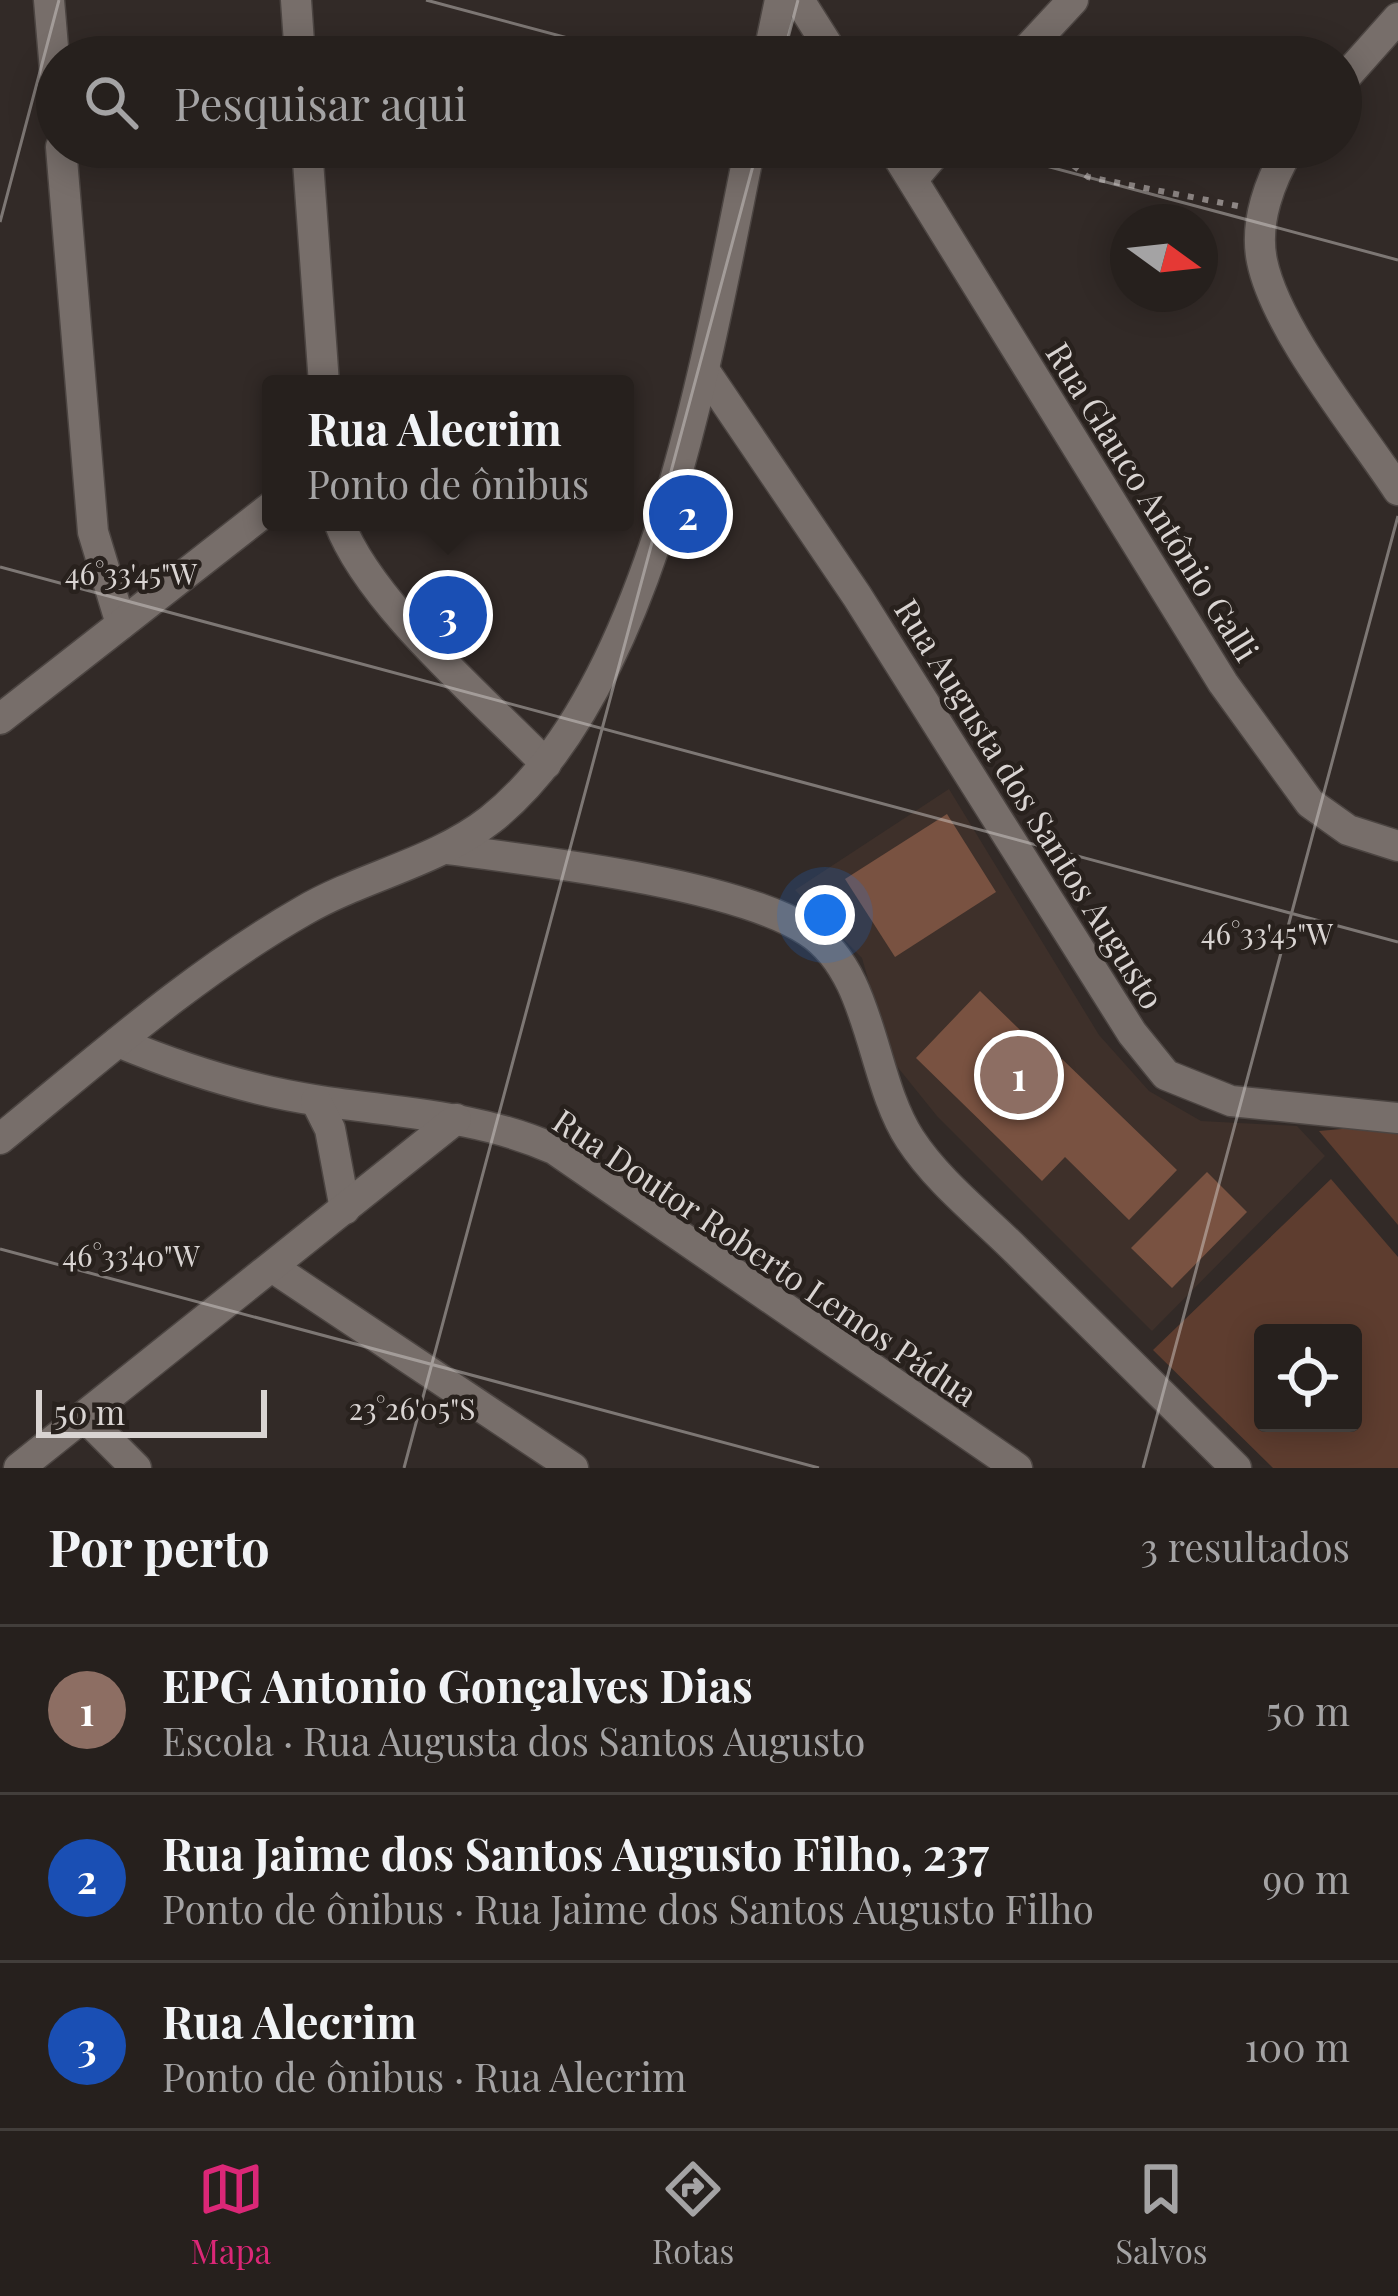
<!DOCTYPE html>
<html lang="pt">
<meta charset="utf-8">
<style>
:root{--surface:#26201d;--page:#2e2826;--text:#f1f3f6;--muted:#a4a3a4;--line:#423e3b;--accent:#db2777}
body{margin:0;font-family:"Playfair Display",serif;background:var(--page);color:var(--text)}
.controls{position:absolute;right:36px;bottom:36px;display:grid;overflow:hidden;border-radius:12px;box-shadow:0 6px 30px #0003}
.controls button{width:108px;height:108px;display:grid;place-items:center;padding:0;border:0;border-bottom:3px solid var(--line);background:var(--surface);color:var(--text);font:60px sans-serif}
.compass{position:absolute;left:1110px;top:204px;width:108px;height:108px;border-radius:50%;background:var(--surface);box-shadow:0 6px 30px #0003;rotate:105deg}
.scale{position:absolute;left:36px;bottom:30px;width:231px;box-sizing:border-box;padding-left:12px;border:6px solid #d9d4d2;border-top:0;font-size:33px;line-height:42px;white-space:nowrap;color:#d9d4d2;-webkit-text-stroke:9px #28211d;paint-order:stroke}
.you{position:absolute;left:825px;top:915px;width:42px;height:42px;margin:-30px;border:9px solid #fff;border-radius:50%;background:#1a73e8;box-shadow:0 0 0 18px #1a73e833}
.badge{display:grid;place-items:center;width:78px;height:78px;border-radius:50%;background:var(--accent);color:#fff;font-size:39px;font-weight:700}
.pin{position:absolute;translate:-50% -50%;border:6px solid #fff;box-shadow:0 3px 12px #0006}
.popup{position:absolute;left:262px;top:375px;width:372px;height:156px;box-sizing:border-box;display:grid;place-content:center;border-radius:12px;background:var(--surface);filter:drop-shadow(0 3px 9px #0005);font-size:39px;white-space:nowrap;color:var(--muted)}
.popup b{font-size:45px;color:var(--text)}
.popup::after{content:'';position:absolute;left:50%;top:100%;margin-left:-24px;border:24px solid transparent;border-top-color:var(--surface)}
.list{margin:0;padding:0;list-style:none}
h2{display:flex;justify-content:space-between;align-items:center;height:156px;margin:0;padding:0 48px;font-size:51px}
h2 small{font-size:39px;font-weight:400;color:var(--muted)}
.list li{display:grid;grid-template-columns:78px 1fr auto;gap:36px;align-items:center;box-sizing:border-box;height:168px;padding:0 48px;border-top:3px solid var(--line)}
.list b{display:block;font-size:45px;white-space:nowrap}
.list p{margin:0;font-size:39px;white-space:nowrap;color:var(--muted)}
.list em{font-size:39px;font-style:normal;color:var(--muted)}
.icon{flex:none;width:66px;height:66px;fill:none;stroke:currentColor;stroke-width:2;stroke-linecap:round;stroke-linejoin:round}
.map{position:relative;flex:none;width:1398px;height:1468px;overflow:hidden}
.search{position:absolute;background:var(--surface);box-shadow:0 6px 30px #0003;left:36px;right:36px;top:36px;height:132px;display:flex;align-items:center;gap:30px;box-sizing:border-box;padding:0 42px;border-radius:66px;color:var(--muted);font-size:45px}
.sheet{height:660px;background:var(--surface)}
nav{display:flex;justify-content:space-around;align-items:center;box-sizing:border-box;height:168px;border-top:3px solid var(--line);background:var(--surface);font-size:33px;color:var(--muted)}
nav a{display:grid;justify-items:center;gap:6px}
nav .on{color:var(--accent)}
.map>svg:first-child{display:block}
.built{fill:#3e302a}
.green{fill:#5e3d2f;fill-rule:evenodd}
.building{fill:#795241}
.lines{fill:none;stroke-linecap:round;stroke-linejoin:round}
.street-casing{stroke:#4c4542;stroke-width:33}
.path{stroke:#8e8785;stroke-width:6;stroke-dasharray:6 9;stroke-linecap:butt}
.street{stroke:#776e6a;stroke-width:30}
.ticks{fill:none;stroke:#d9d4d2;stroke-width:3;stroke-opacity:0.45}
.labels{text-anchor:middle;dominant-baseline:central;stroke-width:9;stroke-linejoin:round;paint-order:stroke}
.street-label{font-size:33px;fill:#d9d4d2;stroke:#28211d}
.ticks-label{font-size:30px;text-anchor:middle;fill:#d9d4d2;stroke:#28211d;stroke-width:9;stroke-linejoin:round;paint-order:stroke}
</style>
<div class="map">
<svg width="1398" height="1468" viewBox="0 0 1398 1468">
<rect width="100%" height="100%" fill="#322a27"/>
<path class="built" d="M949,789l150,246 50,56 52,30 96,5 28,30 -173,175 -215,-215 -46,-57 -29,-101 -67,-68z"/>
<g class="green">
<path d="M1364,1127l34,4v94l-79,-94z"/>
<path d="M1331,1179l67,78v211h-125l-120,-118zM1263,1333h90v90h-90z"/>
</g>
<g class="building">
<path d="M947,814l49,78 -101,65 -50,-78z"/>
<path d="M980,991l76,74 6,-6 115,111 -48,50 -64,-63 -23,24 -126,-123z"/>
<path d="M1207,1172l40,40 -75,76 -41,-40z"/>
</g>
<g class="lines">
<g class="street-casing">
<g id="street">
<path d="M49,0l8,94"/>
<path d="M296,0l4,57"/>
<path d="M799,0l36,57"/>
<path d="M768,57l12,-57"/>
<path d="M1020,57l53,-57"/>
<path d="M1341,82l57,-64"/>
<path d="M61,147l32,385 28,92"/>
<path d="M307,147l17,237"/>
<path d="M892,147l331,536 87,120 38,27 50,16"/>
<path d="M1290,147c-20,33 -36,75 -28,114 14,69 96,168 136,229"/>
<path d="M913,179l27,-32"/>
<path d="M704,370l153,226 275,437 34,42 65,26 167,17"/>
<path d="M339,522c30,81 145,178 207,242"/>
<path d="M0,719l271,-212"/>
<path d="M446,849c92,12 287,34 362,82 65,42 62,147 102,208 28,43 71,76 107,112 73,72 146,145 219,217"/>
<path d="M118,1042c65,27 133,49 203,59 80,12 159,15 233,48l463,319"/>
<path d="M316,1101l14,28 15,80"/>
<path d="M0,1139c98,-80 193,-165 303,-228 60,-35 132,-48 187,-91 165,-130 219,-475 260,-673"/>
<path d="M272,1267l301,201"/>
<path d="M85,1417l51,51"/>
<path d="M19,1468l437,-349"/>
</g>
</g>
<path class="path" d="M1050,147l38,30 150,29"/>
<use href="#street" class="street"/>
</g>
<path class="ticks" d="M426,0l213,57M783,57l15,-57M975,147l423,113M0,222l59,-222M0,567l1398,375M0,1249l819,219M404,1468l354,-1321M1143,1468l255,-952"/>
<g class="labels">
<g class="street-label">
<text transform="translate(1154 501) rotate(58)">Rua Glauco Antônio Galli</text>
<text transform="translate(1031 803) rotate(58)">Rua Augusta dos Santos Augusto</text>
<text transform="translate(766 1256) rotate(34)">Rua Doutor Roberto Lemos Pádua</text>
</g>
</g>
<g class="ticks-label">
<text x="131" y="585">46°33'45"W</text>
<text x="1267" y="945">46°33'45"W</text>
<text x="131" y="1267">46°33'40"W</text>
<text x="412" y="1420">23°26'05"S</text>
</g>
</svg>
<div class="controls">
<button><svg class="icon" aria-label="locate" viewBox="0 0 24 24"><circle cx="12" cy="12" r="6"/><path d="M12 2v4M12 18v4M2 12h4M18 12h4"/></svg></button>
</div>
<svg class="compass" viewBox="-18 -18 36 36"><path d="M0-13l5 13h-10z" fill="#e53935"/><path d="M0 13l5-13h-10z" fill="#a4a3a4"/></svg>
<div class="scale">50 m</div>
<div class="you"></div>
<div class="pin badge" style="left:1019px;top:1075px;background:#8d6e63">1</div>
<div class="pin badge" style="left:688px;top:514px;background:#1a4fb4">2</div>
<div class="pin badge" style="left:448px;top:615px;background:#1a4fb4">3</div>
<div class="popup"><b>Rua Alecrim</b>Ponto de ônibus</div>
<div class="search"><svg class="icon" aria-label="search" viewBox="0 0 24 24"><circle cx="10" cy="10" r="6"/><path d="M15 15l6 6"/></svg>Pesquisar aqui</div>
</div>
<section class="sheet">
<h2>Por perto<small>3 resultados</small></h2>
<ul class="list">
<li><span class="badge" style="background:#8d6e63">1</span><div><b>EPG Antonio Gonçalves Dias</b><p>Escola · Rua Augusta dos Santos Augusto</p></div><em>50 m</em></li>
<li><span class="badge" style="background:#1a4fb4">2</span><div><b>Rua Jaime dos Santos Augusto Filho, 237</b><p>Ponto de ônibus · Rua Jaime dos Santos Augusto Filho</p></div><em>90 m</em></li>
<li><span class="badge" style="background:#1a4fb4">3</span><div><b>Rua Alecrim</b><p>Ponto de ônibus · Rua Alecrim</p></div><em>100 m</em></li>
</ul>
</section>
<nav>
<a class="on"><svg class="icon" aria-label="map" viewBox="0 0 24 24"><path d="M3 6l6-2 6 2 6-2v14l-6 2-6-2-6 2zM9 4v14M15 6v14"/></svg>Mapa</a>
<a><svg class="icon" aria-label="directions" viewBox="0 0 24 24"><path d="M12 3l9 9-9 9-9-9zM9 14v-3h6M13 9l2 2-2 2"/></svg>Rotas</a>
<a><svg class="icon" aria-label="saved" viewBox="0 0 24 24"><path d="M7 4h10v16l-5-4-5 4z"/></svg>Salvos</a>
</nav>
